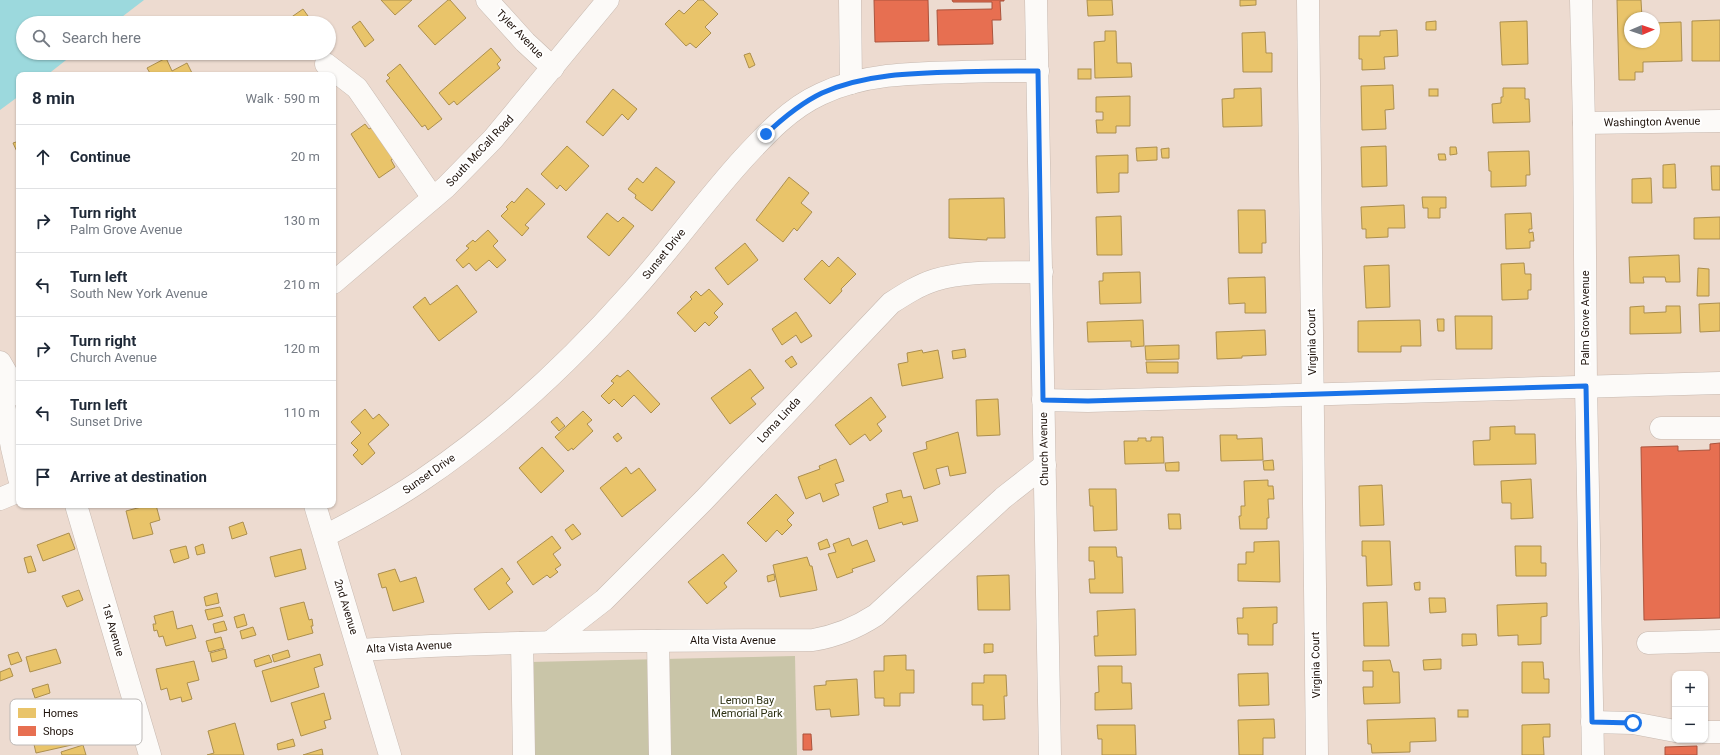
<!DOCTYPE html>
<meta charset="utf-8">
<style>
:root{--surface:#fff;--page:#f6f6f7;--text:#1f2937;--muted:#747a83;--line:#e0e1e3}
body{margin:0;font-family:Roboto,sans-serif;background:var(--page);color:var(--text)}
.controls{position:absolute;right:12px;bottom:12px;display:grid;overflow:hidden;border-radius:8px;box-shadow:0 1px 3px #0004}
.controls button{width:36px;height:36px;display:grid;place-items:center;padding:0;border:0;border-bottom:1px solid var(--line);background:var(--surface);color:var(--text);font:20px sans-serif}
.compass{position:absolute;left:1624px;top:12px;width:36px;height:36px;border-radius:50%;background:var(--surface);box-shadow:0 1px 3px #0004;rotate:88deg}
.stop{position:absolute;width:12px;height:12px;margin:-9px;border:3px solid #1a73e8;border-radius:50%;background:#fff}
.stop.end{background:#1a73e8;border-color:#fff;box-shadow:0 1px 4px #0008}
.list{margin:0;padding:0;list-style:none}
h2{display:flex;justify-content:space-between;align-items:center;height:52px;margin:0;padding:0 16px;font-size:17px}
h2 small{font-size:13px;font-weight:400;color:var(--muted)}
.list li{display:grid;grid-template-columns:26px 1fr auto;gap:12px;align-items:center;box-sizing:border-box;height:64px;padding:0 16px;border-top:1px solid var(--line)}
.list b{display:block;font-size:15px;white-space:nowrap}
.list p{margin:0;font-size:13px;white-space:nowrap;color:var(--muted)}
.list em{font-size:13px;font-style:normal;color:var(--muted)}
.icon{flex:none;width:22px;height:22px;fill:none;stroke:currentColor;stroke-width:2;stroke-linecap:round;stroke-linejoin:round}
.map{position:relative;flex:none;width:1720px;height:755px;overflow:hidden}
.search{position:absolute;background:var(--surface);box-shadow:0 1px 3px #0004;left:16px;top:16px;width:320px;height:44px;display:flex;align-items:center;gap:10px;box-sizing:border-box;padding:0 14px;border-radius:22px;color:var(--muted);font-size:15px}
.panel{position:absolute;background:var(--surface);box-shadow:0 1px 3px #0004;left:16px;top:72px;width:320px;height:436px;border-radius:8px}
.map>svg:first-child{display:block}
.green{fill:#c9c5a8}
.water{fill:#9cd9dd}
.homes{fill:#e9c46a;stroke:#ac8f4e}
.shops{fill:#e76f51;stroke:#ab533c}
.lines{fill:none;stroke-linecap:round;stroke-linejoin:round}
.minor-casing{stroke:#c7b9b0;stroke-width:23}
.minor{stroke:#fcfaf8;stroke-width:22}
.route{stroke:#1a73e8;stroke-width:5}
.labels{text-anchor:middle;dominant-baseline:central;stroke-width:4;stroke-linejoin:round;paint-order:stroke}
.street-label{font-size:11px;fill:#1f130c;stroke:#fff}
.park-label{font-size:11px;fill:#2b2f11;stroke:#fff}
.key{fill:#fff;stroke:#bcb8b6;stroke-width:1}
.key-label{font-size:11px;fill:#1f130c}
</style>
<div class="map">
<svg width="1720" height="755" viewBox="0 0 1720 755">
<rect width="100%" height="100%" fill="#eddbd0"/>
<path class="green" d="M795,656l2,99h-265l-2,-93z"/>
<path class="water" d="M0,0h144l-30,23h-91v30h52l-28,22h-28v21l-19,14z"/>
<g class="homes">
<path d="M381,0h31l-17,15z"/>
<path d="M448,0h2l16,18 -31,27 -17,-19z"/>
<path d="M698,0h5l15,14 -13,13 6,6 -15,15 -6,-5 -4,3 -21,-22 14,-14 5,4z"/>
<path d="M1087,0h25l1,15 -25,1z"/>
<path d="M1240,0h16v5l-16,1z"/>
<path d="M1617,0h24l1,18h-12v24h24v-19l27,-1 1,39 -39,1v10h-8v8h-16z"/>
<path d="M303,9l10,14h-30z"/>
<path d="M1720,20v41h-28v-40z"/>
<path d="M360,21l14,19 -9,7 -13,-20z"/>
<path d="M1436,21v9h-10v-8z"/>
<path d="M1527,21l1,43 -26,1 -2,-43z"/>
<path d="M1397,30l1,26 -14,1 1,12 -23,1v-11h-3v-23h21v-5z"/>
<path d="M1105,31h11l1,32h14l1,14 -37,1 -1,-36 11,-1z"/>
<path d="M1265,32l1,21h6v19h-29l-1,-39z"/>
<path d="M491,48l10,12 -4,4 3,4 -43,37 -3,-4 -5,4 -10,-12z"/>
<path d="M750,53l5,12 -6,3 -5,-13z"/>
<path d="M166,58l6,13 15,-8 6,12h-42l-4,-7z"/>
<path d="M400,64l42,55 -14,11 -3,-5 -3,2 -36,-46 4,-3 -3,-3z"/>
<rect x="1078" y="69" width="13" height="10"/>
<path d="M1393,85l1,24 -9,1 1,19 -24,1 -1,-44z"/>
<path d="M1261,88l1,38 -39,1 -1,-28 12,-1v-9z"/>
<path d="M1503,88h22v11h4l1,23 -37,1 -1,-19 9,-1v-6h2z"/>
<path d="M613,89l24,20 -9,11 -6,-6 -19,22 -17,-14z"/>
<rect x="1429" y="89" width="9" height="7"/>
<path d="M1130,96v30h-14v7h-19l-1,-13h7v-8h-7v-15z"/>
<path d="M365,124l4,5 4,-2 21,31 -3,2 4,7 -16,11 -28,-44z"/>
<path d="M19,141v15l-6,-13z"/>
<path d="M567,146l22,20 -23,25 -6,-6 -3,4 -16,-15z"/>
<path d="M1386,146l1,40 -25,1 -1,-40z"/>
<path d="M1157,147v13l-20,1 -1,-13z"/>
<path d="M1450,147h6l1,7 -7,1z"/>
<path d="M1169,148v10h-7l-1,-9z"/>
<path d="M1529,151l1,24h-4v11l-35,1v-16h-2l-1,-19z"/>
<path d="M1438,154h7l1,6h-7z"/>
<path d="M1128,155v18h-9v19l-22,1 -1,-37z"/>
<path d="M1675,164l1,24h-13v-23z"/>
<path d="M1711,166h9v24h-8z"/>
<path d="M656,167l19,15 -23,29 -17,-13 1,-3 -8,-6 9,-11 6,5z"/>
<path d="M789,177l20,16 -8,10 11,9 -15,19 -3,-3 -11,14 -27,-22z"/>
<path d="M1651,178l1,25h-20v-24z"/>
<path d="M527,188l18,16 -20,21 4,3 -7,8 -21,-20 7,-7 -2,-2 6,-6 2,2z"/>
<path d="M1422,197h24v11h-6v10h-12v-10h-5z"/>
<path d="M1004,198l1,40h-18v2l-38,-2v-39z"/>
<path d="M1404,205l1,23h-17v9l-22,1v-9h-4l-1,-22z"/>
<path d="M1238,210h27l1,33h-4v10h-23z"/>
<path d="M607,213l11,9 5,-5 11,9 -25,30 -22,-19z"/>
<path d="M1531,213l1,16h-3v4l4,-1 1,9h-4v7l-24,1 -1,-35z"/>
<path d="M1121,216l1,39h-25l-1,-38z"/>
<path d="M1720,217v22h-26v-21z"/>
<path d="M488,230l10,11 -5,5 13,14 -9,8 -8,-8 -13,11 -7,-8 -6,5 -7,-8 13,-12 -3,-2 7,-6 2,2z"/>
<path d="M745,243l13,17 -30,25 -13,-17z"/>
<path d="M1679,255l1,27h-14l-1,-5h-22l1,6h-14l-1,-26z"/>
<path d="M838,257l18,17 -15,15 1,2 -12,13 -26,-25 18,-19 7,7z"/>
<path d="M1524,263l1,11h6v16h-3v9l-26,1 -1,-36z"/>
<path d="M1389,265l1,42 -24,1 -2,-42z"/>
<path d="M1698,268l11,1v27h-12z"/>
<path d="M1140,272l1,31 -41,1 -1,-23h4v-8z"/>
<path d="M1265,277l1,36h-21v-10l-16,1 -1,-26z"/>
<path d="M457,285l20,27 -38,29 -26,-34 12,-10 5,8z"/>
<path d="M709,289l14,15 -9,9 4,4 -9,9 -4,-4 -10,10 -18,-19 15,-14 -2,-2 6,-6 5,5z"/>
<path d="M1720,303v28l-20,1 -1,-28z"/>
<path d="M1644,306v7l22,-1v-6h14l1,27 -51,1v-27z"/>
<path d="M796,312l16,24 -11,7 -5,-8 -14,10 -10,-16z"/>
<path d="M1455,316h37v33h-36z"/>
<path d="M1437,319h7v12h-6z"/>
<path d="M1143,320l1,26 -13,1v-6l-43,1 -1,-20z"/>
<path d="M1420,320l1,26h-20v6h-43v-31z"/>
<path d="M1265,330l1,25 -24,1v2l-25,1 -1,-27z"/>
<path d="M1179,345v14l-33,1 -1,-14z"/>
<path d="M965,349l1,8 -13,2 -1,-8z"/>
<path d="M922,350l1,3 15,-3 5,28 -41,8 -4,-22 10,-2 -1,-9z"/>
<path d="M792,356l5,8 -6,4 -6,-7z"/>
<path d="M1146,362h32v11h-31z"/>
<path d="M750,369l14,19 -13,10 5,6 -26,20 -19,-26z"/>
<path d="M628,370l32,34 -9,9 -17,-18 -12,12 -8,-8 -5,5 -8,-8 13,-13 -3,-2 6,-6 3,2z"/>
<path d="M871,397l15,20 -9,7 5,7 -12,10 -5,-7 -15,11 -15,-20z"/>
<path d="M998,399l2,36 -23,1 -1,-36z"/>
<path d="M365,409l8,10 6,-5 10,11 -21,19 7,9 -13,12 -9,-10 5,-5 -7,-7 10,-10 -10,-11z"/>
<path d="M583,411l9,9 -5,4 6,7 -20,19 -1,-2 -4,3 -13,-14z"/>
<path d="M557,417l8,9 -6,5 -8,-9z"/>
<path d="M1515,426v8h20l1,30 -62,1 -1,-24 17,-1v-13z"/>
<path d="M958,432l8,41 -16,3 -2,-10 -12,3 4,15 -16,5 -11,-36 14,-4 -1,-7z"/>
<path d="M618,433l4,5 -5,4 -4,-5z"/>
<path d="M1220,435h17v4l25,-1 1,22 -42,1z"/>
<path d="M1151,437h12l1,26 -39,1 -1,-23h14v-3h8v3h5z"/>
<path d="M542,447l22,24 -23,22 -22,-25z"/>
<path d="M836,459l8,22 -9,3 4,11 -16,7 -3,-9 -14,6 -8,-22 22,-8 -1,-3z"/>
<path d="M1273,460l1,10h-10l-1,-9z"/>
<path d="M1179,462v9h-13l-1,-8z"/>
<path d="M626,467l5,7 8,-6 17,22 -34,27 -22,-29z"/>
<path d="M1531,479l2,39 -22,1v-16h-9l-1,-22z"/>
<path d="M1268,480v6h5l1,13h-6l1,19h-2v11h-27l-1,-13h2v-10h4l-1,-25z"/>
<path d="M1382,485l2,40 -24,1 -1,-40z"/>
<path d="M1089,489h27l1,41 -23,1 -1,-25h-3z"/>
<path d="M901,490l2,8 8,-2 7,25 -15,4 -1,-3 -23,7 -6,-22 15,-5 -2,-8z"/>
<path d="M776,494l18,19 -7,7 5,5 -10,10 -5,-5 -11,12 -19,-19z"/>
<path d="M149,505h7l4,15 -10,3 3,11 -20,5 -7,-28z"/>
<path d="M1168,514h12l1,15h-12z"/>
<path d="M243,522l4,12 -15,5 -3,-12z"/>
<path d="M573,524l8,10 -9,6 -7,-10z"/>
<path d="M69,533l6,16 -32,12 -6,-16z"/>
<path d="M552,536l9,12 -8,6 8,11 -6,4 3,3 -8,6 -3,-3 -14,10 -16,-23z"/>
<path d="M849,538l3,8 15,-6 8,21 -23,8 1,3 -16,6 -9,-24 8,-2 -3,-8z"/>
<path d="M827,539l3,8 -10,3 -2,-7z"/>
<path d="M1279,541l1,41 -42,-1v-17h8v-12h8v-10z"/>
<path d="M1362,541h28l2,44 -25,1 -1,-30h-4z"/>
<path d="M203,544l2,9 -8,2 -2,-8z"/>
<path d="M186,546l3,12 -15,5 -4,-13z"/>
<path d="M1515,546h26v17h5v13h-30z"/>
<path d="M1089,547h27l1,10h5l1,36h-33l-1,-14h6l-1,-18h-5z"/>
<path d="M301,549l5,20 -31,8 -5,-20z"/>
<path d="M723,554l14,17 -13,12 3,4 -20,17 -19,-22z"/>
<path d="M31,556l5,15 -8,2 -4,-15z"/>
<path d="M807,557l3,9h2l5,24 -37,7 -7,-32z"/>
<path d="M502,568l8,11 -4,4 7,9 -24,18 -15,-21z"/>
<path d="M395,569l5,13 16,-5 8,25 -31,9 -7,-24 -4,1 -4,-14z"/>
<path d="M774,574l1,6 -7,2 -1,-6z"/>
<path d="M1009,575l1,35h-32l-1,-34z"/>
<path d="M1420,582v8h-5l-1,-7z"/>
<path d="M79,590l4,10 -16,7 -5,-11z"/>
<path d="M217,593l2,10 -13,3 -2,-9z"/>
<path d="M1429,598h16l1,14 -16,1z"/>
<path d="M304,602l5,18 3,-1 1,7h-2l2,7 -25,7 -8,-32z"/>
<path d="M1387,602l2,44h-25l-1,-43z"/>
<path d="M1547,603v13l-6,1v27l-23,1v-10l-20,1 -1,-31z"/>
<path d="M220,607l3,9 -15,4 -3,-10z"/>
<path d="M1277,607v16l-4,1v21h-25v-11h-10l-1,-16h6v-10z"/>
<path d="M1135,609l1,46 -41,1 -1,-20h4l-1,-25z"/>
<path d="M173,611l4,18 15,-4 4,13 -30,8 -3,-10 -4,1 -2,-7 -3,1 -1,-7h3l-2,-8z"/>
<path d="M244,614l3,11 -10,3 -3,-11z"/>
<path d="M224,621l3,9 -12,3 -2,-9z"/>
<path d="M253,627l3,8 -14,4 -2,-8z"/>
<path d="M1462,634h14l1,11 -15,1z"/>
<path d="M221,637l3,11 -15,4 -3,-11z"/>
<path d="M984,644h9v8l-9,1z"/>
<path d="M56,649l5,14 -31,9 -4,-15z"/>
<path d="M225,649l2,9 -15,4 -2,-9z"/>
<path d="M288,650l2,7 -16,5 -2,-7z"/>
<path d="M18,652l4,9 -11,4 -3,-10z"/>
<path d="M320,654l3,11 -9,3 5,19 -48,15 -9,-31z"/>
<path d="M269,655l3,7 -16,5 -2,-7z"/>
<path d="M906,655v15h8v23h-14v13h-16v-8h-9l-1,-27h10v-15z"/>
<path d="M1441,659v10l-17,1 -1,-10z"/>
<path d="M1390,660l3,12h6l1,31 -36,1 -1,-17h10v-16h-10v-10z"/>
<path d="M194,661l5,19 -12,3 5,16 -10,3 -1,-5 -11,3 -3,-12 -6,2 -5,-21z"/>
<path d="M1522,662h21l1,17h5v14h-27z"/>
<path d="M1098,666h24v17h9l1,26 -37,1v-17l4,-1z"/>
<path d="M10,668l3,8 -13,5v-9z"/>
<path d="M1268,673l1,32 -30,1 -1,-32z"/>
<path d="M984,675h22l1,21h-3l1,23 -22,1v-15h-11v-22h12z"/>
<path d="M857,679l2,36 -28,2 -1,-8 -14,1 -2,-24 12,-1v-4z"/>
<path d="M48,684l2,9 -15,5 -3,-9z"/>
<path d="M324,693l7,26 -7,2 2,7 -25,8 -10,-33z"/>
<rect x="1458" y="710" width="10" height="7"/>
<path d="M63,715l2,5 5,-1 6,25 -40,9 -7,-30z"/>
<path d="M1435,718l1,23 -26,1v10l-38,1 -1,-9h-3l-1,-24z"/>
<path d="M1274,719l1,19h-12v17h-24l-1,-35z"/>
<path d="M235,723l9,32h-37l7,-2 -6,-22z"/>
<path d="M1550,724v13h-7l1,18h-22v-30z"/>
<path d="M1097,725h38l1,30h-34v-16h-4z"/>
<path d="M293,739l2,7 -17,4 -1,-6z"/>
<path d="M83,745l3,10h-24l-1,-3z"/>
<path d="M322,749l1,6h-20z"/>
</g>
<g class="shops">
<path d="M874,0h54l1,41 -54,1z"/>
<path d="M952,0h52v1h-4l1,19h-9l1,24 -55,1 -1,-35 55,-1v-7h-39z"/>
<path d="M1720,443v175l-76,2 -3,-173 37,-1v5l32,-1v-6z"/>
<path d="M803,734h8l1,16h-9z"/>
<path d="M1697,746v9h-32v-8z"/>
</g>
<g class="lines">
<g class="minor-casing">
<g id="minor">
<path d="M487,0l38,42 28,26"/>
<path d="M850,0l1,83"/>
<path d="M1036,0l14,755"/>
<path d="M1308,0l9,755"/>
<path d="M1581,0l3,123 2,263 7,369"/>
<path d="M326,64l31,24 76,110"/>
<path d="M1584,123l136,-2"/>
<path d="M333,283l113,-96 47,-48 115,-139"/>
<path d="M0,362l19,33"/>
<path d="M0,383l12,65 7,30"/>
<path d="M1043,400l45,1 632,-18"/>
<path d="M1661,428h59"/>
<path d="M0,499l19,-8"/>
<path d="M76,505l74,250"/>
<path d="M315,505l75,250"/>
<path d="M325,536c33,-17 66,-35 97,-56 77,-52 147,-117 209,-187 39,-43 73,-91 112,-134 23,-25 47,-51 78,-65 44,-21 94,-21 141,-22 25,-1 51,-1 76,-1"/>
<path d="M658,641l2,114"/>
<path d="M550,642l54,-42 100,-100 187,-197c14,-9 28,-18 44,-23 33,-10 72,-7 107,-8"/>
<path d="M522,643l2,112"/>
<path d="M1648,643l72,-2"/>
<path d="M359,650c151,-10 302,-9 454,-10 24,-4 43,-12 63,-25l127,-117 42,-33"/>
<path d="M1592,722l41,1 42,8"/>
<path d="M1705,732h15"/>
</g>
</g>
<use href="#minor" class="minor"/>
</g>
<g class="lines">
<path class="route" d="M766,134c17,-16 35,-31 56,-41 43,-19 91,-20 137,-21 26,-1 53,-1 79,-1l5,329 45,1 498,-15 6,336 41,1"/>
</g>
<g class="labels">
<g class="street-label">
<text transform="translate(520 34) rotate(46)">Tyler Avenue</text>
<text transform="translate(1652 122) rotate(-1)">Washington Avenue</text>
<text transform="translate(480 151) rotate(-47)">South McCall Road</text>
<text transform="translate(664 254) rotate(-51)">Sunset Drive</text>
<text transform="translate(1585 318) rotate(-90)">Palm Grove Avenue</text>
<text transform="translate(1312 342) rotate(-91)">Virginia Court</text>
<text transform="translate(779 420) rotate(-47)">Loma Linda</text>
<text transform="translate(1044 449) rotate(-91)">Church Avenue</text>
<text transform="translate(429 474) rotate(-35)">Sunset Drive</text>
<text transform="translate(346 607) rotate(73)">2nd Avenue</text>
<text transform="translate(113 630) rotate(74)">1st Avenue</text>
<text x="733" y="640">Alta Vista Avenue</text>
<text transform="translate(409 647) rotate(-3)">Alta Vista Avenue</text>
<text transform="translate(1316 665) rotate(-91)">Virginia Court</text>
</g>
<g class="park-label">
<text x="747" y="700">Lemon Bay<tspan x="747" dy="13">Memorial Park</tspan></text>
</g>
</g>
<rect x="10" y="699" width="132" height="46" rx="6" class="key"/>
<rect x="18" y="708" width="18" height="10" fill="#e9c46a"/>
<rect x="18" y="726" width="18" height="10" fill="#e76f51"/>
<g class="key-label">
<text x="43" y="717">Homes</text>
<text x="43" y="735">Shops</text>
</g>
</svg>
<div class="controls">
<button>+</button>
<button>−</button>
</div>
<svg class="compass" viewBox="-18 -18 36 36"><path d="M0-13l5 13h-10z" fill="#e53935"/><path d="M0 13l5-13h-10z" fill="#747a83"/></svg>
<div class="stop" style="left:1633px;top:723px"></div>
<div class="stop end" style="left:766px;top:134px"></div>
<div class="search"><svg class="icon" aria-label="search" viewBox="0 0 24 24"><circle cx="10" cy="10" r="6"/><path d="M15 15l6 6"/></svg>Search here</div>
<section class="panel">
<h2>8 min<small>Walk · 590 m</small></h2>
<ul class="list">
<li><svg class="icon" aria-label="ahead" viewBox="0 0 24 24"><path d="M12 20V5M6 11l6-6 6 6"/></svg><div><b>Continue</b></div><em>20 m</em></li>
<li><svg class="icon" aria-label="right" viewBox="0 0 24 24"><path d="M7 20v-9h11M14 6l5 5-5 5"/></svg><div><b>Turn right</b><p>Palm Grove Avenue</p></div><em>130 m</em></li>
<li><svg class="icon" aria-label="left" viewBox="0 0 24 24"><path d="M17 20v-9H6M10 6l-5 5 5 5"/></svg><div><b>Turn left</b><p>South New York Avenue</p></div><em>210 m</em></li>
<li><svg class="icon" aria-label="right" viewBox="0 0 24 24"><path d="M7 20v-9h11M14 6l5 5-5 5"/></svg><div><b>Turn right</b><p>Church Avenue</p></div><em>120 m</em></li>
<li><svg class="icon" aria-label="left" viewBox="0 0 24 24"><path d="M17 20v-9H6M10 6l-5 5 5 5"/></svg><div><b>Turn left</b><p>Sunset Drive</p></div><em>110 m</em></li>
<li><svg class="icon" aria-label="arrive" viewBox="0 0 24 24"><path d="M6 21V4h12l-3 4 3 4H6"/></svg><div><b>Arrive at destination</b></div></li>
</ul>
</section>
</div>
